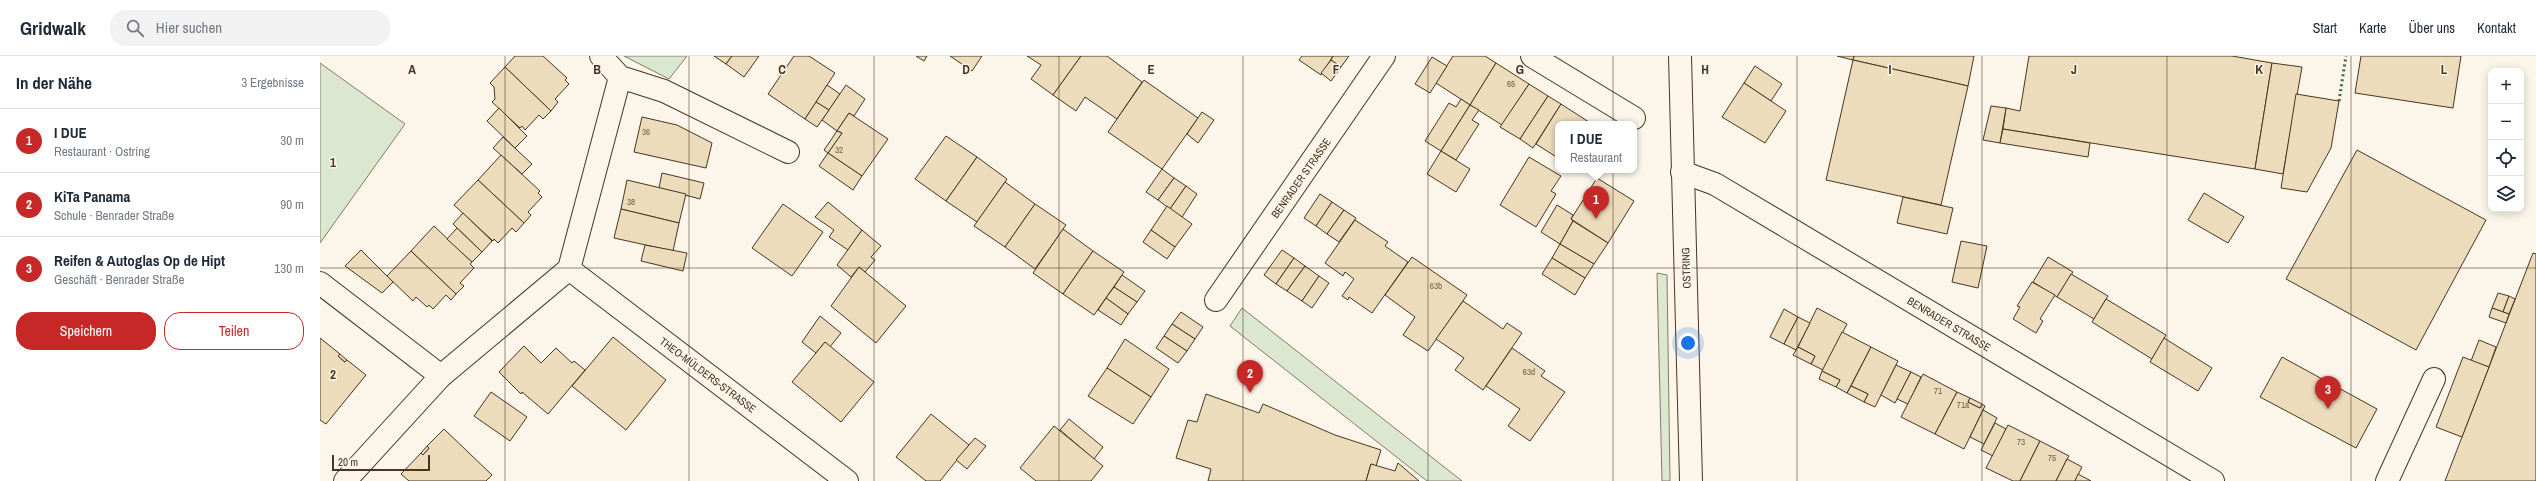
<!DOCTYPE html>
<html lang="de">
<meta charset="utf-8">
<style>
:root{--surface:#fff;--page:#f2f2f3;--text:#1f2937;--muted:#747a83;--line:#e0e1e3;--accent:#c62828}
body{margin:0;font-family:"Archivo Narrow",sans-serif;background:var(--page);color:var(--text)}
.controls{position:absolute;right:12px;top:12px;display:grid;overflow:hidden;border-radius:8px;box-shadow:0 2px 10px #0003}
.controls button{width:36px;height:36px;display:grid;place-items:center;padding:0;border:0;border-bottom:1px solid var(--line);background:var(--surface);color:var(--text);font:20px sans-serif}
.scale{position:absolute;left:12px;bottom:10px;width:98px;box-sizing:border-box;padding-left:4px;border:2px solid #4a3520;border-top:0;font-size:11px;line-height:14px;white-space:nowrap;color:#4a3520;-webkit-text-stroke:3px #fbf6e9;paint-order:stroke}
.you{position:absolute;left:1368px;top:287px;width:14px;height:14px;margin:-10px;border:3px solid #fff;border-radius:50%;background:#1a73e8;box-shadow:0 0 0 6px #1a73e833}
.badge{display:grid;place-items:center;width:26px;height:26px;border-radius:50%;background:var(--accent);color:#fff;font-size:13px;font-weight:700}
.pin{position:absolute;translate:-50% -33px;filter:drop-shadow(0 1px 2px #0008)}
.pin::after{content:'';position:absolute;top:21px;width:14px;height:12px;background:inherit;clip-path:polygon(0 0,100% 0,50% 100%)}
.popup{position:absolute;left:1235px;top:65px;width:82px;height:52px;box-sizing:border-box;display:grid;place-content:center;border-radius:8px;background:var(--surface);filter:drop-shadow(0 1px 3px #0005);font-size:13px;white-space:nowrap;color:var(--muted)}
.popup b{font-size:15px;color:var(--text)}
.popup::after{content:'';position:absolute;left:50%;top:100%;margin-left:-8px;border:8px solid transparent;border-top-color:var(--surface)}
.list{margin:0;padding:0;list-style:none}
h2{display:flex;justify-content:space-between;align-items:center;height:52px;margin:0;padding:0 16px;font-size:17px}
h2 small{font-size:13px;font-weight:400;color:var(--muted)}
.list li{display:grid;grid-template-columns:26px 1fr auto;gap:12px;align-items:center;box-sizing:border-box;height:64px;padding:0 16px;border-top:1px solid var(--line)}
.list b{display:block;font-size:15px;white-space:nowrap}
.list p{margin:0;font-size:13px;white-space:nowrap;color:var(--muted)}
.list em{font-size:13px;font-style:normal;color:var(--muted)}
.actions{display:flex;gap:8px;padding:12px 16px}
.actions a{flex:1;padding:9px 0;border:1px solid var(--accent);border-radius:16px;text-align:center;font-size:14px;color:var(--accent)}
.actions .main{background:var(--accent);color:#fff}
.icon{flex:none;width:22px;height:22px;fill:none;stroke:currentColor;stroke-width:2;stroke-linecap:round;stroke-linejoin:round}
.map{position:relative;flex:none;width:2216px;height:425px;overflow:hidden}
header{display:flex;align-items:center;gap:24px;box-sizing:border-box;height:56px;padding:0 20px;background:var(--surface);border-bottom:1px solid var(--line)}
header strong{font-size:19px}
nav{display:flex;gap:22px;margin-inline-start:auto;font-size:14px}
.search{width:280px;height:36px;background:var(--page);display:flex;align-items:center;gap:10px;box-sizing:border-box;padding:0 14px;border-radius:16px;color:var(--muted);font-size:15px}
main{display:flex}
aside{flex:1;background:var(--surface)}
.map>svg:first-child{display:block}
.green{fill:#dce7d0;stroke:#887966}
.building{fill:#ecdcbc;stroke:#4a3520}
.lines{fill:none;stroke-linecap:round;stroke-linejoin:round}
.minor-casing{stroke:#4a3520;stroke-width:24}
.major-casing{stroke:#4a3520;stroke-width:24}
.minor{stroke:#fbf6e9;stroke-width:22}
.major{stroke:#fbf6e9;stroke-width:22}
.hedge{stroke:#436837;stroke-width:3;stroke-dasharray:2 3;stroke-linecap:butt}
.grid{fill:none;stroke:#4a3520;stroke-width:1;stroke-opacity:0.55}
.labels{text-anchor:middle;dominant-baseline:central;stroke-width:3;stroke-linejoin:round;paint-order:stroke}
.number-label{font-size:9px;fill:#725f47}
.street-label{font-size:11px;fill:#4a3520;stroke:#fbf6e9}
.grid-label{font-size:13px;text-anchor:middle;font-weight:bold;fill:#4a3520;stroke:#fbf6e9;stroke-width:3;stroke-linejoin:round;paint-order:stroke}
</style>
<header>
<strong>Gridwalk</strong>
<div class="search"><svg class="icon" aria-label="search" viewBox="0 0 24 24"><circle cx="10" cy="10" r="6"/><path d="M15 15l6 6"/></svg>Hier suchen</div>
<nav><a>Start</a><a>Karte</a><a>Über uns</a><a>Kontakt</a></nav>
</header>
<main>
<aside>
<h2>In der Nähe<small>3 Ergebnisse</small></h2>
<ul class="list">
<li><span class="badge">1</span><div><b>I DUE</b><p>Restaurant · Ostring</p></div><em>30 m</em></li>
<li><span class="badge">2</span><div><b>KiTa Panama</b><p>Schule · Benrader Straße</p></div><em>90 m</em></li>
<li><span class="badge">3</span><div><b>Reifen &amp; Autoglas Op de Hipt</b><p>Geschäft · Benrader Straße</p></div><em>130 m</em></li>
</ul>
<div class="actions"><a class="main">Speichern</a><a>Teilen</a></div>
</aside>
<div class="map">
<svg width="2216" height="425" viewBox="0 0 2216 425">
<rect width="100%" height="100%" fill="#fbf6e9"/>
<g class="green">
<path d="M304,0h63l-18,23z"/>
<path d="M0,7l85,61 -85,119z"/>
<path d="M1337,217l10,2 3,206h-8z"/>
<path d="M922,252l220,173h-35l-197,-155z"/>
</g>
<g class="building">
<path d="M195,0h28l24,22 -2,2 4,4 -14,15 3,3 -7,9 -46,-44z"/>
<path d="M394,0h18l-6,8z"/>
<path d="M412,0h27l-15,21 -18,-13z"/>
<path d="M474,0h15l26,17 -30,46 -37,-25z"/>
<path d="M596,0h11l-3,5z"/>
<path d="M630,0h32l-10,15z"/>
<path d="M707,0h54l-28,39 -22,-16 10,-14z"/>
<path d="M761,0h26l35,26 -25,37 -32,-22 -9,14 -23,-16z"/>
<path d="M982,0h31l-12,19 -22,-15z"/>
<path d="M1013,0h16l-8,11 -10,-7z"/>
<path d="M1133,0h32l11,7 -26,42 -34,-22z"/>
<path d="M1517,0h17l-1,4z"/>
<path d="M1534,0h120l-6,30 -115,-26z"/>
<path d="M1709,0h203l40,7 -17,106 -252,-40 3,-21 14,3z"/>
<path d="M2041,0h100l-8,52 -98,-15z"/>
<path d="M1112,1l15,9 -17,27 -15,-9z"/>
<path d="M1011,4l10,7 -10,14 -10,-8z"/>
<path d="M1533,4l115,26 -27,119 -115,-25z"/>
<path d="M1176,7l33,21 -27,41 -32,-20z"/>
<path d="M1952,7l30,4 -19,107 -28,-5z"/>
<path d="M1435,10l27,18 -11,17 -27,-18z"/>
<path d="M185,11l46,44 -8,8 -4,-4 -14,15 -3,-4 -2,2 -28,-26 3,-3 -1,-12 -4,-4z"/>
<path d="M824,24l54,38 -36,51 -54,-37z"/>
<path d="M1424,27l42,28 -21,32 -43,-26z"/>
<path d="M1209,28l19,12 -28,43 -20,-12z"/>
<path d="M507,29l13,9 -11,16 -13,-8z"/>
<path d="M526,29l19,14 -11,17 -5,-3 -12,18 -15,-11z"/>
<path d="M1976,38l43,7 -8,47 -24,44 -26,-4z"/>
<path d="M1228,40l13,8 -28,44 -13,-9z"/>
<path d="M1141,43l9,6 -29,46 -16,-10 24,-38 7,4z"/>
<path d="M496,46l13,8 -12,17 -12,-8z"/>
<path d="M1241,48l31,20h-34v34l-22,-14z"/>
<path d="M1150,49l9,5 -7,10 7,4 -23,36 -15,-9z"/>
<path d="M1671,50l15,2 -6,35 -17,-3z"/>
<path d="M179,52l28,28 -12,12 -28,-27z"/>
<path d="M882,56l12,8 -16,23 -11,-9z"/>
<path d="M529,57l39,26 -26,37 -34,-23 14,-20 -5,-2z"/>
<path d="M322,61l35,8 35,18 -6,25 -72,-16z"/>
<path d="M1683,73l87,14 -2,14 -88,-14z"/>
<path d="M517,75l5,2 -14,20 -4,-3z"/>
<path d="M626,80l31,21 -31,44 -31,-22z"/>
<path d="M183,81l29,27 -10,10 -29,-26z"/>
<path d="M2037,94l129,70 -70,130 -130,-71z"/>
<path d="M1121,95l29,18 -14,23 -29,-18z"/>
<path d="M508,97l34,23 -9,14 -34,-24z"/>
<path d="M181,99l39,36 -2,2 4,4 -14,15 3,3 -7,8 -46,-43z"/>
<path d="M657,101l30,22 -30,43 -31,-21z"/>
<path d="M1209,101l32,19 -10,15 5,3 -20,33 -36,-22z"/>
<path d="M842,113l12,9 -16,22 -12,-8z"/>
<path d="M342,117l42,10 -4,16 -41,-11z"/>
<path d="M854,122l12,8 -16,23 -12,-9z"/>
<path d="M1277,122l37,23 -26,42 -37,-24z"/>
<path d="M158,124l46,43 -8,9 -4,-4 -14,15 -4,-4 -1,2 -39,-36z"/>
<path d="M307,124l59,14 -7,29 -58,-14z"/>
<path d="M685,126l30,22 -30,43 -31,-21z"/>
<path d="M866,130l11,8 -15,23 -12,-8z"/>
<path d="M1884,137l40,24 -16,26 -40,-23z"/>
<path d="M1000,138l12,8 -16,24 -12,-8z"/>
<path d="M1583,141l50,11 -6,26 -50,-11z"/>
<path d="M508,146l34,28 -14,20 -19,-13 5,-7 -19,-13z"/>
<path d="M1012,146l12,8 -17,24 -11,-8z"/>
<path d="M463,148l40,28 -31,44 -40,-28z"/>
<path d="M715,148l31,21 -31,44 -30,-22z"/>
<path d="M1237,149l16,10 -2,4 2,2 -13,23 -19,-12z"/>
<path d="M847,150l25,18 -17,23 -24,-17z"/>
<path d="M301,153l58,14 -6,28 -59,-13z"/>
<path d="M1024,154l12,8 -17,24 -12,-8z"/>
<path d="M143,157l29,28 -10,11 -29,-28z"/>
<path d="M1035,164l33,22 -3,4 23,16 -36,51 -23,-16 -1,3 -6,-4 12,-17 -9,-7 -2,4 -18,-13z"/>
<path d="M1253,165l35,22 -14,21 -34,-20z"/>
<path d="M114,170l38,36 -2,2 4,4 -14,15 4,3 -8,8 -45,-43z"/>
<path d="M137,172l25,24 -10,10 -25,-23z"/>
<path d="M743,173l30,22 -30,43 -30,-21z"/>
<path d="M542,174l19,16 -10,11 4,3 -10,12 -6,-5 -8,10 -14,-12z"/>
<path d="M831,174l24,17 -8,12 -24,-17z"/>
<path d="M1641,185l26,5 -9,42 -26,-6z"/>
<path d="M1240,188l34,20 -9,14 -33,-20z"/>
<path d="M325,189l42,8 -4,18 -42,-10z"/>
<path d="M41,194l32,32 -11,11 -37,-27z"/>
<path d="M962,194l12,8 -18,26 -12,-9z"/>
<path d="M91,195l45,43 -5,6 -5,-5 -13,14 -4,-4 -2,2 -11,-10 -3,4 -26,-25z"/>
<path d="M773,195l31,21 -30,43 -31,-21z"/>
<path d="M2213,197l3,1v227h-91z"/>
<path d="M1092,201l55,38 -39,56 -25,-16 12,-18 -30,-22z"/>
<path d="M1728,201l25,15 -16,25 -24,-15z"/>
<path d="M974,202l11,8 -18,25 -11,-7z"/>
<path d="M1232,202l33,20 -10,17 -33,-21z"/>
<path d="M985,210l14,10 -17,25 -15,-10z"/>
<path d="M539,211l47,39 -30,37 -45,-37z"/>
<path d="M1751,218l37,22 -14,23 -37,-22z"/>
<path d="M802,219l23,16 -8,11 -23,-15z"/>
<path d="M999,220l10,7 -17,25 -10,-7z"/>
<path d="M1712,226l23,13 -15,24 3,2 -7,12 -23,-14 7,-12 -3,-1z"/>
<path d="M794,231l23,15 -9,12 -22,-16z"/>
<path d="M2178,237l11,3 -6,16 -11,-4z"/>
<path d="M2189,240l6,3 -6,15 -6,-2z"/>
<path d="M786,242l22,16 -7,11 -23,-15z"/>
<path d="M1786,243l60,36 -14,24 -60,-37z"/>
<path d="M1143,245l40,28 4,-6 15,10 -39,57 -28,-20 9,-12 -28,-19z"/>
<path d="M1497,252l30,16 -24,46 -12,-6 4,-8 -17,-9z"/>
<path d="M2172,252l17,6 -3,9 -17,-6z"/>
<path d="M1464,253l14,8 -14,27 -14,-7z"/>
<path d="M861,256l22,15 -8,12 -23,-15z"/>
<path d="M500,260l21,17 -11,14 -5,-5 -9,11 -14,-11z"/>
<path d="M1478,261l12,6 -14,27 -12,-6z"/>
<path d="M852,268l23,15 -8,12 -23,-15z"/>
<path d="M1522,276l29,15 -24,46 -11,-6 4,-7 -18,-9z"/>
<path d="M844,280l23,15 -9,12 -22,-15z"/>
<path d="M293,281l53,43 -40,50 -54,-44z"/>
<path d="M0,282l20,16 -2,2 7,6 2,-2 19,15 -40,49 -6,-4z"/>
<path d="M1844,282l48,30 -14,23 -48,-29z"/>
<path d="M805,283l44,30 -18,28 -44,-29z"/>
<path d="M2159,284l17,7 -7,20 -18,-6z"/>
<path d="M505,286l49,40 -33,40 -49,-40z"/>
<path d="M204,290l17,17 15,-15 16,15 2,-2 11,9 -37,44 -26,-22 -1,2 -22,-22z"/>
<path d="M1478,291l17,9 -4,8 -18,-9z"/>
<path d="M1551,291l27,14 -23,46 -11,-5 4,-8 -17,-8z"/>
<path d="M1192,292l33,23 -4,5 24,16 -35,49 -22,-15 12,-17 -34,-23z"/>
<path d="M20,298l7,6 -2,2 -7,-6z"/>
<path d="M1962,301l95,52 -21,39 -96,-51z"/>
<path d="M2143,301l26,10 -27,70 -26,-10z"/>
<path d="M1576,309l15,7 -16,31 -14,-8z"/>
<path d="M787,312l44,29 -18,27 -45,-28z"/>
<path d="M1502,315l18,9 -4,7 -17,-8z"/>
<path d="M1591,316l10,5 -13,27 -11,-5z"/>
<path d="M1603,318l34,18 -22,42 -34,-17z"/>
<path d="M1531,330l17,8 -4,8 -17,-9z"/>
<path d="M171,336l36,25 -17,24 -36,-25z"/>
<path d="M1637,336l13,6 -2,4 12,6 2,-4 3,2 -21,43 -29,-15z"/>
<path d="M886,338l53,19 4,-9 72,31 46,15 -5,16 -5,-2 -5,17h-158l3,-12 -35,-11 12,-38 9,2z"/>
<path d="M1650,342l12,6 -2,4 -12,-6z"/>
<path d="M1663,354l14,8 -13,26 -14,-7z"/>
<path d="M611,358l38,31 -29,36h-14l-30,-24z"/>
<path d="M749,363l34,28 -9,12 -34,-29z"/>
<path d="M1675,367l11,6 -13,27 -12,-6z"/>
<path d="M1688,369l32,16 -20,40h-7l-27,-13z"/>
<path d="M734,370l49,40 -12,15h-55l-16,-13z"/>
<path d="M124,373l48,46 -6,6h-77l-8,-7 20,-21 2,2 6,-7 -2,-2z"/>
<path d="M655,382l11,8 -19,23 -11,-9z"/>
<path d="M1720,385l29,15 -2,3 -11,22h-36z"/>
<path d="M107,390l2,2 -6,7 -2,-2z"/>
<path d="M1747,403l15,8 -7,14h-19z"/>
<path d="M1078,407l21,18h-53l5,-17 24,7z"/>
<path d="M1758,418l13,7h-16z"/>
</g>
<g class="lines">
<g class="minor-casing">
<g id="minor">
<path d="M281,0l19,21 44,14 124,61"/>
<path d="M1212,0l102,62"/>
<path d="M1362,116l33,12 498,297"/>
<path d="M249,213l278,212"/>
<path d="M0,227l121,93"/>
<path d="M896,244l168,-244"/>
<path d="M25,425l96,-105 128,-107 51,-192"/>
<path d="M2067,425l47,-102"/>
</g>
</g>
<g class="major-casing">
<path id="major" d="M1360,0l11,425"/>
</g>
<use href="#minor" class="minor"/>
<use href="#major" class="major"/>
<path class="hedge" d="M2019,45l7,-45"/>
</g>
<path class="grid" d="M185,0v425M369,0v425M554,0v425M739,0v425M923,0v425M1108,0v425M1293,0v425M1477,0v425M1662,0v425M1847,0v425M2031,0v425M0,212h2216"/>
<g class="labels">
<g class="number-label">
<text x="1191" y="28">65</text>
<text x="326" y="76">36</text>
<text x="519" y="94">32</text>
<text x="311" y="146">38</text>
<text x="1116" y="230">63b</text>
<text x="1209" y="316">63d</text>
<text x="1618" y="335">71</text>
<text x="1643" y="349">71a</text>
<text x="1701" y="386">73</text>
<text x="1732" y="402">75</text>
</g>
<g class="street-label">
<text transform="translate(981 122) rotate(-55)">BENRADER STRASSE</text>
<text transform="translate(1366 212) rotate(-92)">OSTRING</text>
<text transform="translate(1629 268) rotate(31)">BENRADER STRASSE</text>
<text transform="translate(388 319) rotate(37)">THEO-MÜLDERS-STRASSE</text>
</g>
</g>
<g class="grid-label">
<text x="92" y="18">A</text>
<text x="277" y="18">B</text>
<text x="462" y="18">C</text>
<text x="646" y="18">D</text>
<text x="831" y="18">E</text>
<text x="1016" y="18">F</text>
<text x="1200" y="18">G</text>
<text x="1385" y="18">H</text>
<text x="1570" y="18">I</text>
<text x="1754" y="18">J</text>
<text x="1939" y="18">K</text>
<text x="2124" y="18">L</text>
<text x="13" y="111">1</text>
<text x="13" y="323">2</text>
</g>
</svg>
<div class="controls">
<button>+</button>
<button>−</button>
<button><svg class="icon" aria-label="locate" viewBox="0 0 24 24"><circle cx="12" cy="12" r="6"/><path d="M12 2v4M12 18v4M2 12h4M18 12h4"/></svg></button>
<button><svg class="icon" aria-label="layers" viewBox="0 0 24 24"><path d="M12 4l9 5-9 5-9-5zM3 14l9 5 9-5"/></svg></button>
</div>
<div class="scale">20 m</div>
<div class="you"></div>
<div class="pin badge" style="left:1276px;top:163px">1</div>
<div class="popup"><b>I DUE</b>Restaurant</div>
<div class="pin badge" style="left:930px;top:337px">2</div>
<div class="pin badge" style="left:2008px;top:353px">3</div>
</div>
</main>
